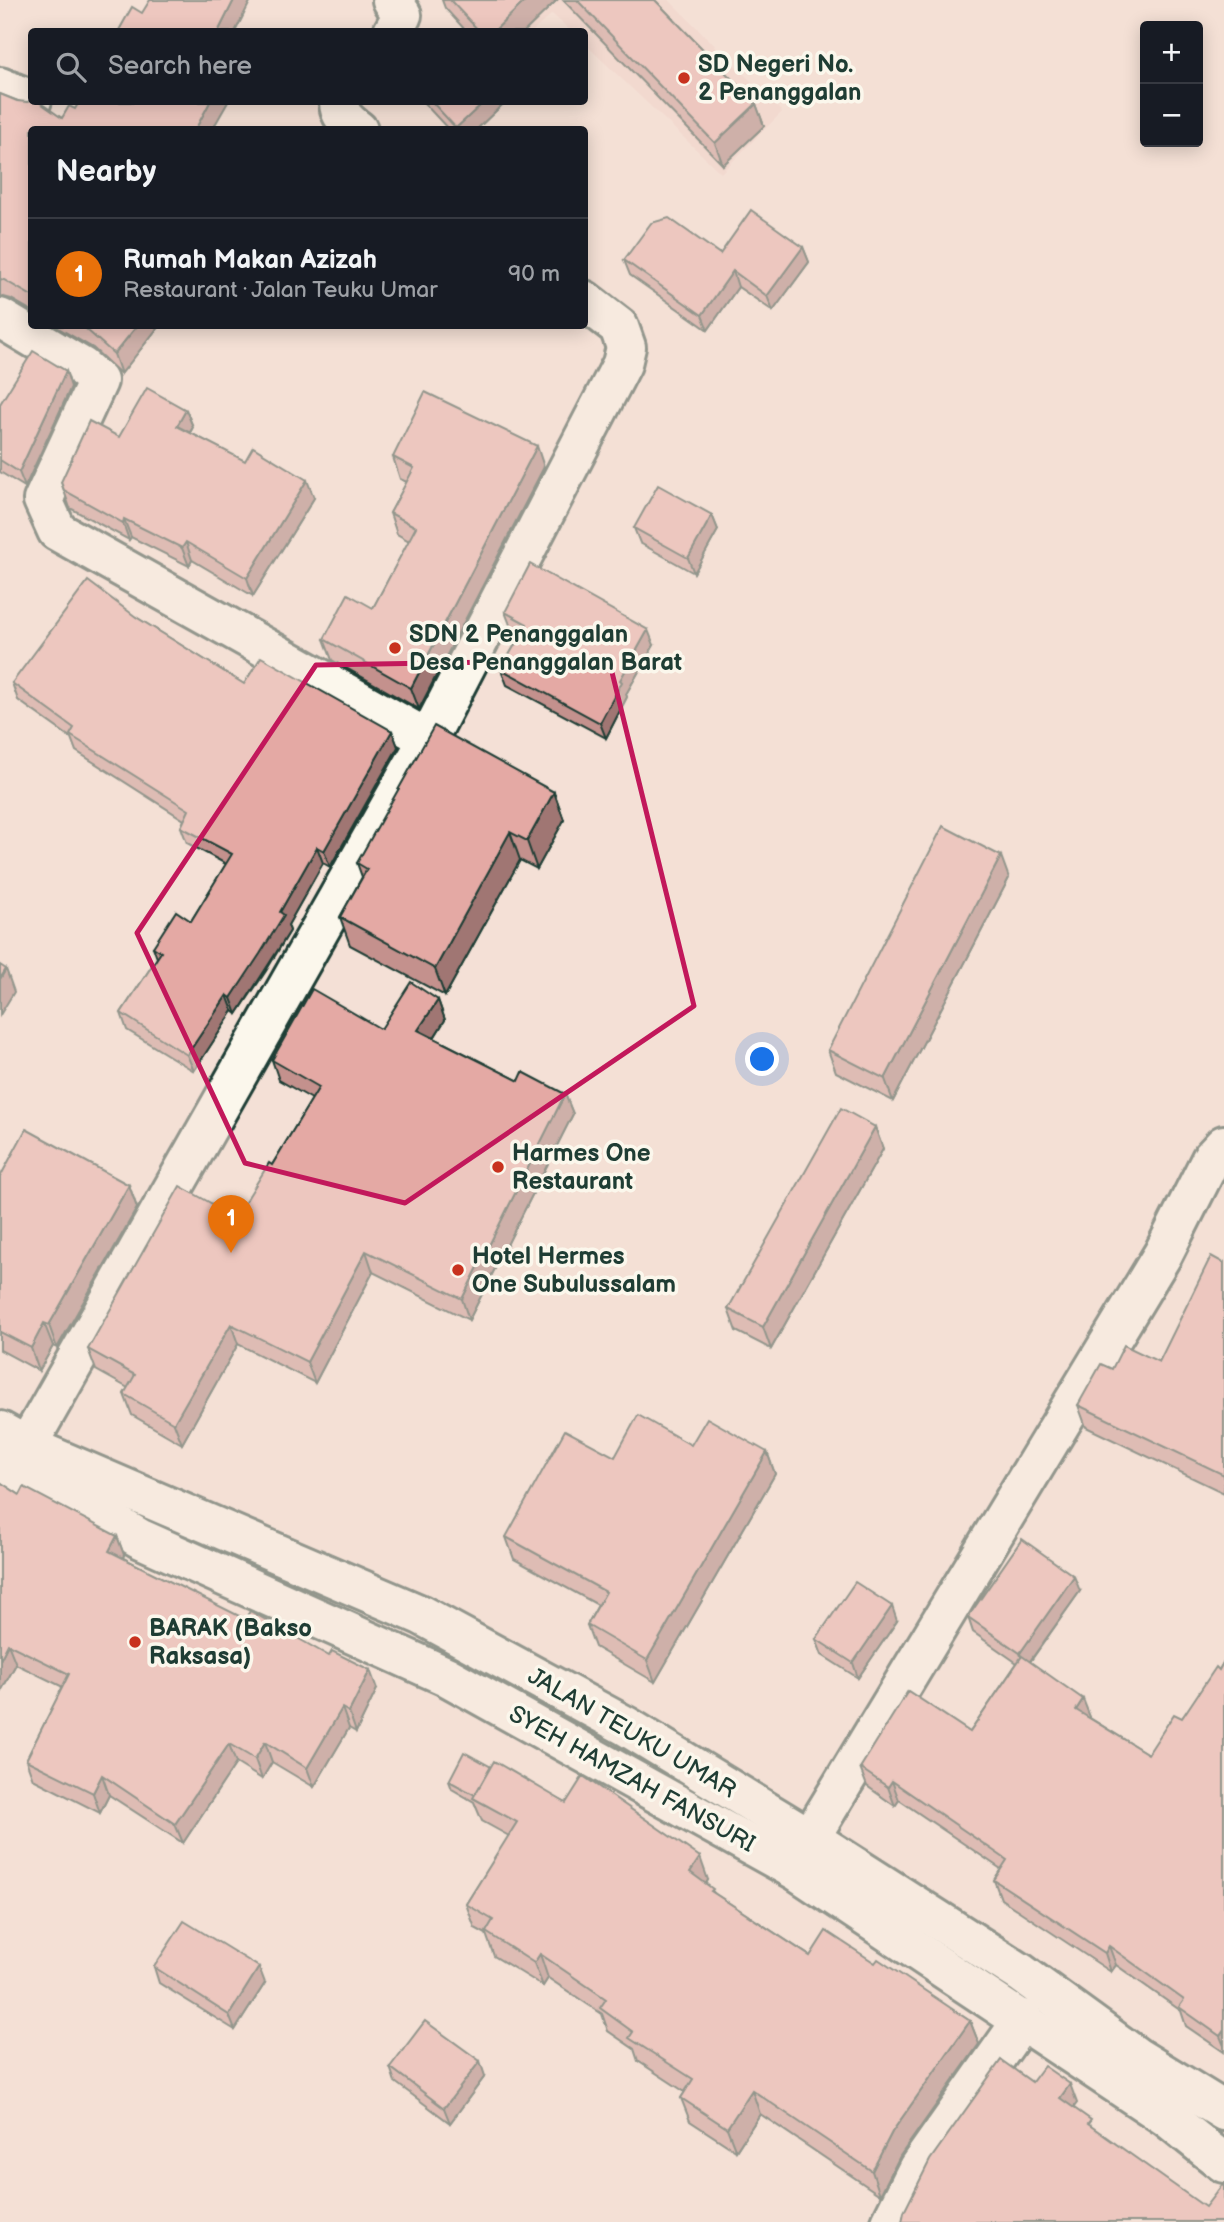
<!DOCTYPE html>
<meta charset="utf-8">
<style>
:root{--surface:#171b24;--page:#20242c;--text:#f1f3f6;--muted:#9ea1a6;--line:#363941;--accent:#8c9099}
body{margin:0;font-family:"Balsamiq Sans",sans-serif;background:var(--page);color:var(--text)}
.controls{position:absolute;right:21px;top:21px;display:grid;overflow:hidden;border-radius:7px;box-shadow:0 4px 18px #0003}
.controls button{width:63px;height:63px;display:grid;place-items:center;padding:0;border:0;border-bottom:2px solid var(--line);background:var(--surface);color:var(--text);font:35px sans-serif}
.you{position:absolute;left:763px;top:1060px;width:24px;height:24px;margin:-18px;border:5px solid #fff;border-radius:50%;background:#1a73e8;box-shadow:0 0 0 10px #1a73e833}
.badge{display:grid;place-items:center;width:46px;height:46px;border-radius:50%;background:var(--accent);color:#fff;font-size:23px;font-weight:700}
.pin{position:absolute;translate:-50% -58px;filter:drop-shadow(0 2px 4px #0008)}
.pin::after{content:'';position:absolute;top:37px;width:24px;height:21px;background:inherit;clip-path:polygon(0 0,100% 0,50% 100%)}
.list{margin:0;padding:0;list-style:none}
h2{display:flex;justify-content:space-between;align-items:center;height:91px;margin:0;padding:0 28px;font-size:30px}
h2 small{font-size:23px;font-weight:400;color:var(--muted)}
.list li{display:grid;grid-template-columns:46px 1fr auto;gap:21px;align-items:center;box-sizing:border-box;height:112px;padding:0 28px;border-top:2px solid var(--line)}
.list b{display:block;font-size:26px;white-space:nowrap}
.list p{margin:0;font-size:23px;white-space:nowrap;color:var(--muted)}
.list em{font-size:23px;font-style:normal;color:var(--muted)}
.icon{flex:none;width:38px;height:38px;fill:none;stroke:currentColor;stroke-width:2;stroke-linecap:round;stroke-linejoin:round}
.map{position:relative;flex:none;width:1224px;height:2222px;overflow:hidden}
.search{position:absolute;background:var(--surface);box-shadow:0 4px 18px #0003;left:28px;top:28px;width:560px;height:77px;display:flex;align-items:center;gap:18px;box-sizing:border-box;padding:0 24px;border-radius:7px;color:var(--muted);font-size:26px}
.panel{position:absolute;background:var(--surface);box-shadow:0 4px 18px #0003;left:28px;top:126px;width:560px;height:203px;border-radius:7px}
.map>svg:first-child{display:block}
.built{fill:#efd0c7}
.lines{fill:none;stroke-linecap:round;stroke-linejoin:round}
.street-casing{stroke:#1f3d34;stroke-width:44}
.highway-casing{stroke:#1f3d34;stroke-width:44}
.street{stroke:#fbf7ec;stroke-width:38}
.highway{stroke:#fbf7ec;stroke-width:38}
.wall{fill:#c4918d;stroke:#1f3d34;stroke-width:2}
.shaded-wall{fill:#a07673;stroke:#1f3d34;stroke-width:2}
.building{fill:#e4a9a4;stroke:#1f3d34;stroke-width:2}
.marked{fill:none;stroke:#c2185b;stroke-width:5;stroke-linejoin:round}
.poi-dot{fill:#c8321e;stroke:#fbf7ec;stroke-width:2.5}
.labels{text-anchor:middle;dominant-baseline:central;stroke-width:7;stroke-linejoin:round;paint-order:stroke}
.poi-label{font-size:24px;font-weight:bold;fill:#1f3d34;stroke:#fbf7ec;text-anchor:start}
.street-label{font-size:24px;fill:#1f3d34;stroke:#fbf7ec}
</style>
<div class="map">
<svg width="1224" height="2222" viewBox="0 0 1224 2222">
<rect width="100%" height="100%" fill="#f4e0d6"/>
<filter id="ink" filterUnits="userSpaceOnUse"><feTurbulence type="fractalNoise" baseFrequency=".0143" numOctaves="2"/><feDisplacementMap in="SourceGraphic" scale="14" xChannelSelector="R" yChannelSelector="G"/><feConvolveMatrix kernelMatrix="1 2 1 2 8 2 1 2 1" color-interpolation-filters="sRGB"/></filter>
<g filter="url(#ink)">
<path class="built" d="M443,0h226l113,112 -61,61 -136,-129 -1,-12 -13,-1 -19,-17 -19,17h-63l-28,-30z"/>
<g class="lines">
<g class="street-casing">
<g id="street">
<path d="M392,0l10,15 -9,17"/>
<path d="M0,87l32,13"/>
<path d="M339,102c0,13 8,20 19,28"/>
<path d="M0,318l82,49 16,14 -55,119 14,31 371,208"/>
<path d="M27,1446l401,-707 194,-375 4,-17 -7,-20 -35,-27"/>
<path d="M810,1838l353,-584 48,-95 13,-14"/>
<path d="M891,2222l27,-54 105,-149"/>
</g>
</g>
<g class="highway-casing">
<g id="highway">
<path d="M0,1431l27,15 394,169 205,111 184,112 211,135 117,85 86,53"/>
<path d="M0,1463l84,42 55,33 307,138 351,195 371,247 56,45"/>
</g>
</g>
<use href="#street" class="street"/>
<use href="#highway" class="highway"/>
</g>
<g class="wall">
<path d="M442,0h115l-33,32h-57l-22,-24z"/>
<path d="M563,0h92l101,104 8,22 -41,39z"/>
<path d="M0,94l62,24 13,-9 153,-7 -196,28v181l-21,-12 -11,-3z"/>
<path d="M423,102h79l1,2 -27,26h-27z"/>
<path d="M803,247l6,15 -36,49 -35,-24 -30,43 -78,-55 -6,-15z"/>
<path d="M55,326h104l-38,48 -28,-26z"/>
<path d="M66,371l5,16 -46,100 -25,-15v-68z"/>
<path d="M186,410l7,17 -3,6 124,65 -61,98 -61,-36 -3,6 -58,-29 -2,3 -59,-32 -9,-26 58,-45z"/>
<path d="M393,457l151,10 -125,242 -87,-49 -8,-21 49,-31 36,-67 -12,-7 -7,-21 17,-31 -7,-3z"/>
<path d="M712,515l6,15 -24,43 -54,-30 -6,-15z"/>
<path d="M505,612l149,33 -28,49 1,3 -21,41 -99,-53 -6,-16 21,-36 -11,-6z"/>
<path d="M136,617l108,67 148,47 6,16 -68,120 -7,-4 -35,62 2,6 -24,40 -29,43 -4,-3 -39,60 -67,-41 -6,-17 36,-55 -4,-11 38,-26 35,-57 -39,-21 -6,-16 3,-7 -108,-69 -5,-13 -53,-38 -6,-17z"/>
<path d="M554,792l10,28 -27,49 -17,-9 -75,136 -95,-51 -10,-28 22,-40 -5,-14z"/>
<path d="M1009,878l-116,223 -57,-29 -8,-22z"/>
<path d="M438,1000l7,20 -11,18 85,43 46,13 8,20 -104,206 -96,-48 -58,111 -77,-39 -56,100 -50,-29 -8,-21 4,-6 -32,-18 -8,-21 148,-132 36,-52 40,-66 -33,-19 -7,-20 109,-31z"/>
<path d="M875,1127l8,22 -112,200 -35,-18 -8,-22z"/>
<path d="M0,1177l129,8 8,23 -80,140 -4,-2 -14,25 -39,-21z"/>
<path d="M1224,1263v230l-138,-66 -8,-22 34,-36 47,-7z"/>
<path d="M691,1445l76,7 8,22 -120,208 -60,-35 -8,-22 11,-20 -84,-46 -8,-22 109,-80z"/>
<path d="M0,1482l20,13 97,41 7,19 -1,3 254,131 -21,43 -7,-4 -35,59 -42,-25 -10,17 -26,-16 -53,80 -74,-48 -9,18 -67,-34 -7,-19 37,-73 -47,-23 -16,29z"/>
<path d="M1080,1591l-50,71 60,55v1l58,36 34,-36 37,-48 5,-9v391l-38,-26 -5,-15 -65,-46 -5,7 -110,-73 -7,-19 7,-11 -102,-69 -4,6 -28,-20 -7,-18 110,-36 47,-69 -44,-31 -5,-15z"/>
<path d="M897,1621l-39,57 -36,-23 -6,-16z"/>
<path d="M491,1767l75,36 142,77 -2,4 9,10 95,62 65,7 95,58 9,23 -79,112 -20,39 -120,-81 -24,37 -46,-30 -9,-23 4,-6 -47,-31 -4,-12 -26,-18 -6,-17 -54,-36 -5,8 -49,-30 -8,-22 -11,-6 -9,-24 43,-68 -27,-15 -8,-19 -22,-13 -3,-8z"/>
<path d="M154,1967l111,16 -30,47 -76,-47z"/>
<path d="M390,2067l95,9 -35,47 -55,-41z"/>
</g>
<g class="shaded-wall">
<path d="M234,0h17l-16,32h-17z"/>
<path d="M526,0h31l-33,32h-31z"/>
<path d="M210,102h18l-16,28h-17z"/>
<path d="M484,102h18l1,2 -27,26h-19l-1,-2z"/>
<path d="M756,104l8,22 -41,39 -8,-22z"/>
<path d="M803,247l6,15 -36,49 -6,-15z"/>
<path d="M733,271l5,16 -30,43 -6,-15z"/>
<path d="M137,326h22l-38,48 -7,-20z"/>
<path d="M66,371l5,16 -46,100 -6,-15z"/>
<path d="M186,410l7,17 -10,17 -6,-18z"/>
<path d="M537,446l7,21 -125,242 -8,-21z"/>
<path d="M307,480l7,18 -61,98 -6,-18z"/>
<path d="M712,515l6,15 -24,43 -6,-15z"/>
<path d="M124,519l7,18 -2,3 -6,-17z"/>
<path d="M186,542l6,18 -3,6 -7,-18z"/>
<path d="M648,630l6,15 -28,49 1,3 -21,41 -6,-15 20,-43z"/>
<path d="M392,731l6,16 -68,120 -6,-16z"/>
<path d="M554,792l10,28 -27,49 -10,-28z"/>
<path d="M510,832l10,28 -75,136 -10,-27z"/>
<path d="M317,847l6,16 -35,62 2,6 -53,83 -6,-16z"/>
<path d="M1001,856l8,22 -116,223 -8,-22z"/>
<path d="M6,969l8,23 -14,23v-36z"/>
<path d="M227,995l6,16 -39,60 -7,-16z"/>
<path d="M438,1000l7,20 -19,30 -8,-20z"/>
<path d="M565,1094l8,20 -104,206 -7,-21z"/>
<path d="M875,1127l8,22 -112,200 -8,-22z"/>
<path d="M129,1185l8,23 -80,140 -8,-23z"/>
<path d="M366,1251l7,21 -58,111 -8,-21z"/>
<path d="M44,1323l9,23 -14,25 -8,-23z"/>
<path d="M231,1324l7,20 -56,100 -8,-21z"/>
<path d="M767,1452l8,22 -120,208 -8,-22z"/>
<path d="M117,1536l7,19 -8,15 -7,-19z"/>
<path d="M1074,1576l6,15 -55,77 -5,-15z"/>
<path d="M892,1606l5,15 -39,57 -5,-15z"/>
<path d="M8,1644l8,20 -16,29v-33z"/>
<path d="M370,1670l7,19 -21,43 -7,-20z"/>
<path d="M1083,1699l7,18 -7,11 -7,-18z"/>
<path d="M342,1708l7,20 -35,59 -7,-19z"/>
<path d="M265,1742l7,20 -10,17 -7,-20z"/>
<path d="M229,1744l7,19 -53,80 -8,-19z"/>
<path d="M102,1775l7,20 -9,18 -7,-20z"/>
<path d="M892,1781l7,19 -4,6 -7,-19z"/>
<path d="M700,1857l8,23 -10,16 -8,-24z"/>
<path d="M1109,1946l7,19 -5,7 -6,-19z"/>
<path d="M540,1954l8,24 -5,8 -9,-23z"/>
<path d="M259,1967l6,16 -30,47 -6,-15z"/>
<path d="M970,2021l9,23 -79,112 -20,39 -8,-24 20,-39z"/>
<path d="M1224,2030v16l-4,-10z"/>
<path d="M480,2061l5,15 -35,47 -6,-15z"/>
<path d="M1070,2084l7,19 -10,13 -7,-18z"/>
<path d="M752,2090l8,24 -24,37 -9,-23z"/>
</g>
<g class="building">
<path d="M150,0h84l-16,32h-100l14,-25 10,6z"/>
<path d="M450,0h76l-33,32h-13z"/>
<path d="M577,0h78l101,104 -41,39z"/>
<path d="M0,94l17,7 10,1 5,-1 7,1 23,16 7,-12 6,3 4,-7h131l-15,28h-163v166l-28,-16 -4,-1z"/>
<path d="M432,102h52l-28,26z"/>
<path d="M751,210l52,37 -36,49 -34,-25 -31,44 -78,-55 27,-37 18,-5 51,36z"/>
<path d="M80,326h57l-23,28 -28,-25z"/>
<path d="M33,351l33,20 -47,101 -19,-12v-56z"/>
<path d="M147,388l39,22 -9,16 68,35 8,-14 54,33 -60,98 -61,-36 -4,6 -58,-29 -1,4 -59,-33 -3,-8 28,-61 30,16z"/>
<path d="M425,392l112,54 -126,242 -87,-49 24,-45 25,14 43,-81 -26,-14 24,-45 -21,-11z"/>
<path d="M658,485l54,30 -24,43 -54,-30z"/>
<path d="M530,564l118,66 -28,50 2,2 -22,41 -99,-54 26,-45 -22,-12z"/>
<path d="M88,581l48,36 108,67 17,-27 131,74 -68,120 -7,-4 -37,65 4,3 -24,39 -29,44 -4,-3 -40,60 -66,-42 40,-61 -8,-5 23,-36 15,10 41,-67 -51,-27 8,-17 -119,-75 4,-7 -62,-45z"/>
<path d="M434,726l120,66 -27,49 -17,-9 -75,137 -95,-52 27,-48 -10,-6z"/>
<path d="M943,826l58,30 -116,223 -57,-29z"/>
<path d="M0,965l6,4 -6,10z"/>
<path d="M411,982l27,18 -20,30 101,51 4,-9 42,22 -103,205 -96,-48 -59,111 -76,-38 -57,99 -50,-29 11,-19 -47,-26 92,-163 56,31 33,-54 3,2 47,-78 -47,-27 40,-71 69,40z"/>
<path d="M841,1108l34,19 -112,200 -35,-18z"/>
<path d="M26,1129l103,56 -80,140 -5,-2 -13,25 -31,-16v-155z"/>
<path d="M1211,1256l13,7v212l-146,-70 23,-41 11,5 12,-24 35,17z"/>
<path d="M638,1415l53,30 16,-27 60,34 -120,208 -60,-35 19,-33 -100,-55 59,-107 50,27z"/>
<path d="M0,1482l20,13 4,-8 93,49 -8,15 136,68 5,-8 79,45 3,-5 38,19 -21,42 -7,-4 -35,60 -42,-26 -10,17 -26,-15 -54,80 -73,-49 -9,18 -67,-33 43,-86 -61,-30 -8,16z"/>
<path d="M1022,1539l52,37 -54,77 -52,-36z"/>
<path d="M855,1582l37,24 -39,57 -37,-24z"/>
<path d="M1022,1656l61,43 -7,11 72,44 26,-40 8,4 34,-51 3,3 5,-9v369l-4,6 -41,-29 5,-7 -75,-54 -4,7 -111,-73 13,-20 -115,-79 -4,6 -28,-19 48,-77 62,41z"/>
<path d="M464,1752l27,15 -16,28 -26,-14z"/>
<path d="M494,1761l72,42 17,-27 117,81 -10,15 23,17 -2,2 99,65 16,-25 49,32 3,-4 92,62 -78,111 -20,39 -120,-81 -25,38 -46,-30 12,-19 -64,-41 4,-6 -33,-24 6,-9 -66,-45 -6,9 -48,-31 7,-12 -27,-16 51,-82 -44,-24z"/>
<path d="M184,1921l75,46 -30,48 -75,-48z"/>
<path d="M425,2021l55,40 -36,47 -54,-41z"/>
<path d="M1001,2060l31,22 12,-16 26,18 -10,14 31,22 -3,4 117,83 17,-22 2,1v36h-322l2,-10 26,-52z"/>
</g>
</g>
<path d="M0 0H1224V2222H0ZM609,660l85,346 -289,197 -160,-40 -108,-230 179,-268z" fill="#f4e0d6" fill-opacity=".55" fill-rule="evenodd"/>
<path class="marked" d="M609,660l85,346 -289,197 -160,-40 -108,-230 179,-268z"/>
<g class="poi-dot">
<circle cx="684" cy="78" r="7"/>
<circle cx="395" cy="648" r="7"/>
<circle cx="498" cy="1167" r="7"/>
<circle cx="458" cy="1270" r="7"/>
<circle cx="135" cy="1642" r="7"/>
</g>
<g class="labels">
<g class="poi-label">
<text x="698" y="64">SD Negeri No.<tspan x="698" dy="28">2 Penanggalan</tspan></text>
<text x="409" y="634">SDN 2 Penanggalan<tspan x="409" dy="28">Desa Penanggalan Barat</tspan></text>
<text x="512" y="1153">Harmes One<tspan x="512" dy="28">Restaurant</tspan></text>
<text x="472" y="1256">Hotel Hermes<tspan x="472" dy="28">One Subulussalam</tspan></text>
<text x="149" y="1628">BARAK (Bakso<tspan x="149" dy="28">Raksasa)</tspan></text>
</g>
<g class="street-label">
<text transform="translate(632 1733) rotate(30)">JALAN TEUKU UMAR</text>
<text transform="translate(632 1779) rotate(29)">SYEH HAMZAH FANSURI</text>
</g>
</g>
</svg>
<div class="controls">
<button>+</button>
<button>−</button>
</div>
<div class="you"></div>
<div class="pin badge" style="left:231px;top:1253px;background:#e8710a">1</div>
<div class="search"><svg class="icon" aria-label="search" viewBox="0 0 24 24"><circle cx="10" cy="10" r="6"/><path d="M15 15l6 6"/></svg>Search here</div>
<section class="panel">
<h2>Nearby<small></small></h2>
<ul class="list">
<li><span class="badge" style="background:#e8710a">1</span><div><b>Rumah Makan Azizah</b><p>Restaurant · Jalan Teuku Umar</p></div><em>90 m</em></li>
</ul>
</section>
</div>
